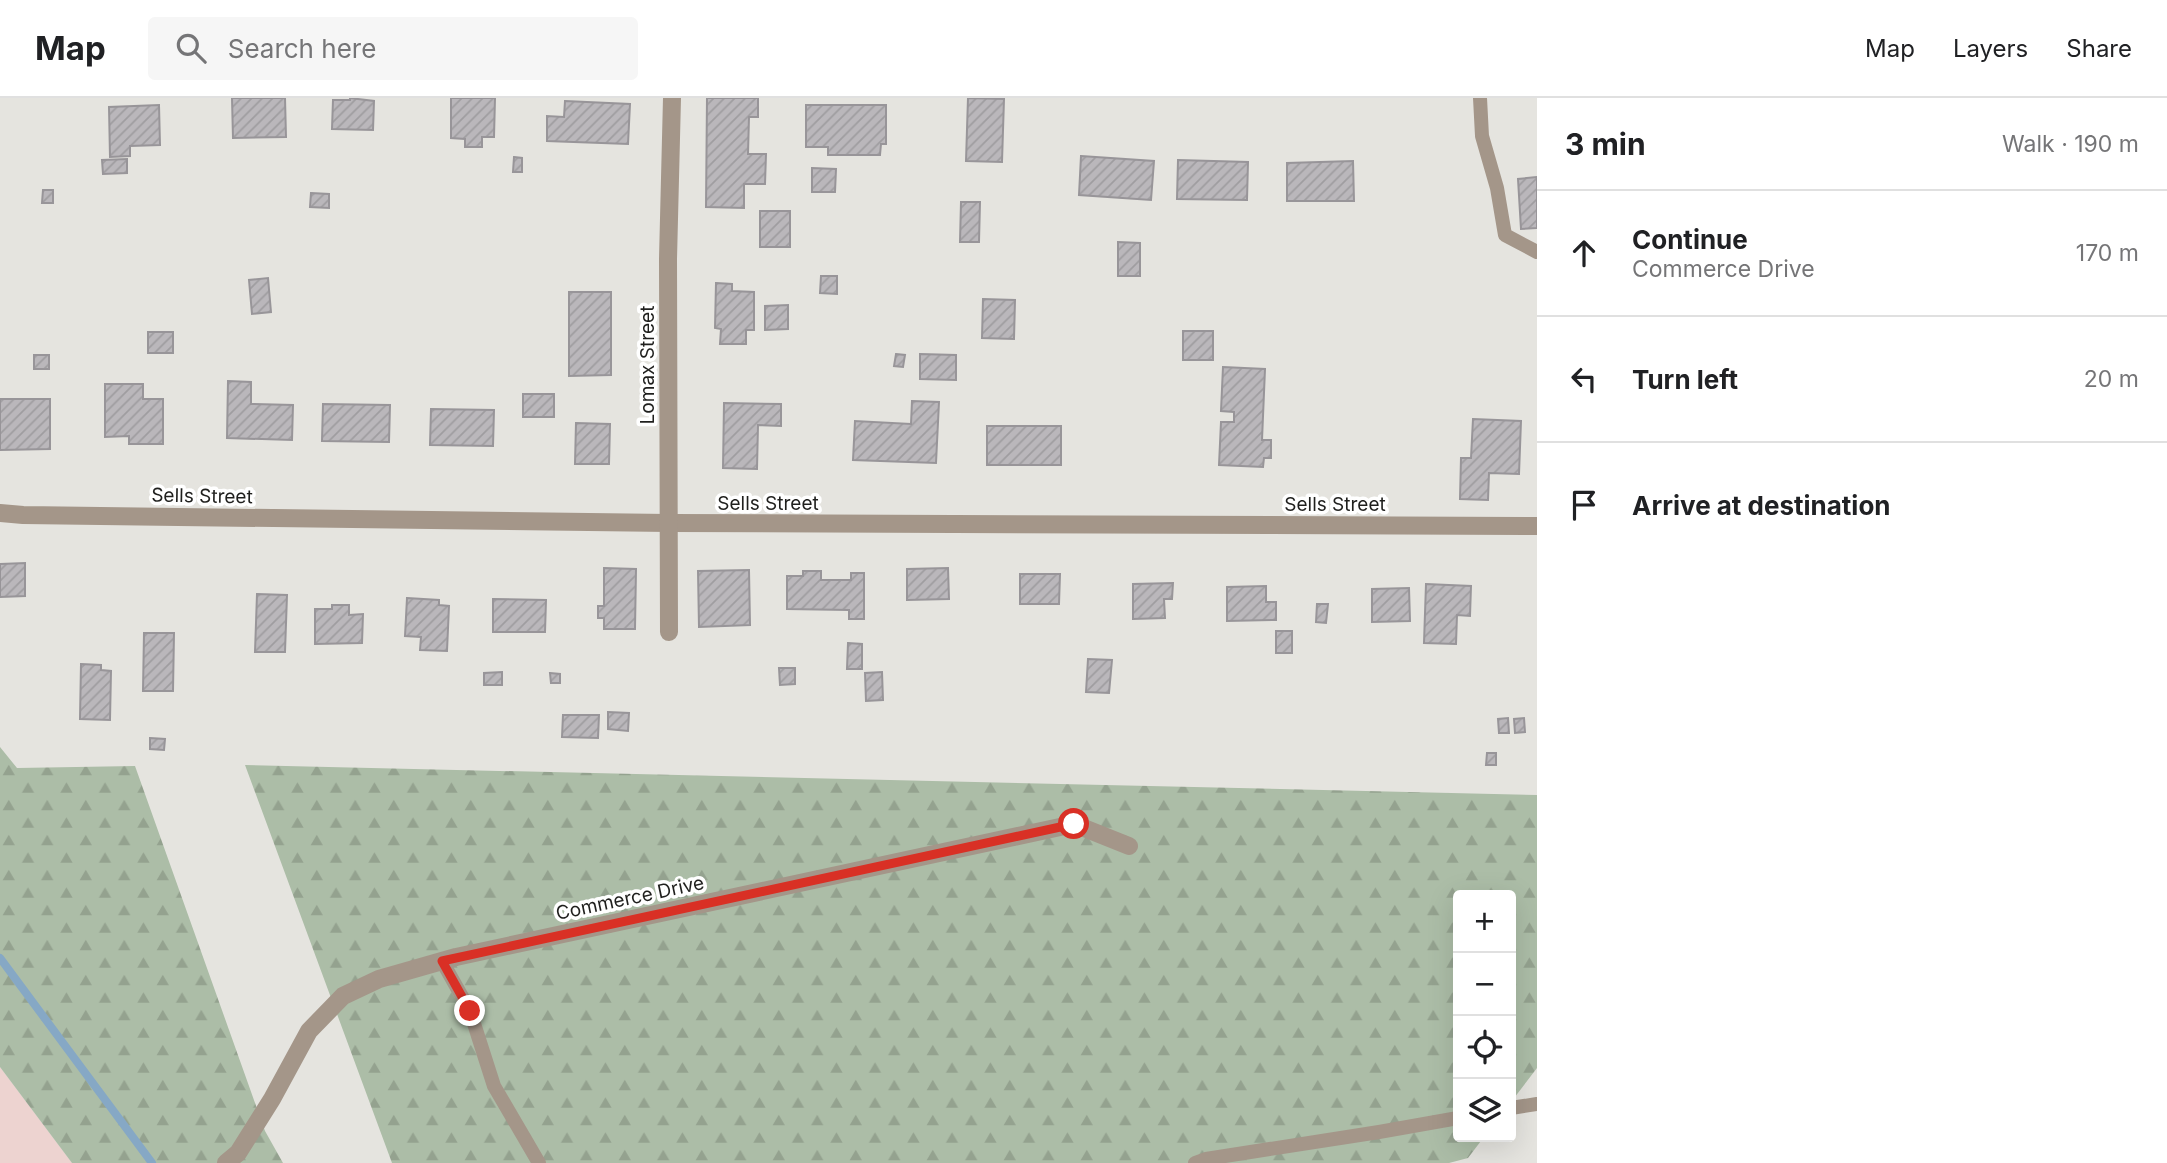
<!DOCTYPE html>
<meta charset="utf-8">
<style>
:root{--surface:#fff;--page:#f6f6f6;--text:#202124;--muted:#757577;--line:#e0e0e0}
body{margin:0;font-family:Inter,sans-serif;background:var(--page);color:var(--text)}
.controls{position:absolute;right:21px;bottom:21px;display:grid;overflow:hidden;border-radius:7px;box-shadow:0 7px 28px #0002}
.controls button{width:63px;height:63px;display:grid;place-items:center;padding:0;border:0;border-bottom:2px solid var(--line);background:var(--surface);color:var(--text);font:35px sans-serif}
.stop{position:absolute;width:21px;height:21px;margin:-16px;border:5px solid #d93025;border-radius:50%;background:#fff}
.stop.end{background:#d93025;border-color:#fff;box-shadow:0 2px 7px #0008}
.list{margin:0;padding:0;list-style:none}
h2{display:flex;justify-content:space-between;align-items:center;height:91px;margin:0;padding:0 28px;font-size:30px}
h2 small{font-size:23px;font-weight:400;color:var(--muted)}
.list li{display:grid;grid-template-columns:46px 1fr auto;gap:21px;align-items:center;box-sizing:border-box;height:126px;padding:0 28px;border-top:2px solid var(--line)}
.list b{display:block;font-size:26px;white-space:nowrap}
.list p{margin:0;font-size:23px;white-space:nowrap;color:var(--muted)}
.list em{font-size:23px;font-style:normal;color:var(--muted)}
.icon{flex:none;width:38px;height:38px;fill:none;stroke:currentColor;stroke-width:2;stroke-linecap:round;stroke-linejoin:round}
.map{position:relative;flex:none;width:1537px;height:1065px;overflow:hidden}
header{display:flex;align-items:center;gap:42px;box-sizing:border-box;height:98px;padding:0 35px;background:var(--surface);border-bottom:2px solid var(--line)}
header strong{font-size:33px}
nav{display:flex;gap:38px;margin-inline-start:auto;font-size:24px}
.search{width:490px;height:63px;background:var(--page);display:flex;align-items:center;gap:18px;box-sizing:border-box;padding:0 24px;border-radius:7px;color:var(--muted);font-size:26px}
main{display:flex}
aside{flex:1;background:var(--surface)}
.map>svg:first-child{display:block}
.commercial{fill:#edd3d0}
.forest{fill:url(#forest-firs)}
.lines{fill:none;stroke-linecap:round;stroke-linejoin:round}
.stream{stroke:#86a8c5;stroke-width:8}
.building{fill:url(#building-hatch);stroke:#989599;stroke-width:2}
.service{stroke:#a49689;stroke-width:14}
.minor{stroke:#a49689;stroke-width:18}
.route{stroke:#d93025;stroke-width:9}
.labels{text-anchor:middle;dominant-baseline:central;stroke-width:7;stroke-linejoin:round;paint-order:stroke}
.street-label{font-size:19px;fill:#1f1f1d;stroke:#fff}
</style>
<header>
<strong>Map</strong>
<div class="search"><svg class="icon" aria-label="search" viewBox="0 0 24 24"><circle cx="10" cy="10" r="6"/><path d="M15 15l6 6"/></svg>Search here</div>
<nav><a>Map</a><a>Layers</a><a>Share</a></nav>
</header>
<main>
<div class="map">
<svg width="1537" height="1065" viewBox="0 0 1537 1065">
<defs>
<pattern id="forest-firs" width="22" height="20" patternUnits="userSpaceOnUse" patternTransform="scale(1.75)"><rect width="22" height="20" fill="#acbda7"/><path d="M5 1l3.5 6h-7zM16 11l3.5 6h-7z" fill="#94a28f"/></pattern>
<pattern id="building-hatch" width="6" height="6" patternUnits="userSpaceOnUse" patternTransform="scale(1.75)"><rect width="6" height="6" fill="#bab7bb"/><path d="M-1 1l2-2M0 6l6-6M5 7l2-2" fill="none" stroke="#9f9da0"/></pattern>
</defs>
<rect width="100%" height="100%" fill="#e5e4df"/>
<path class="commercial" d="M0,969l72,96h-72z"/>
<g class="forest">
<path d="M0,649l17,21 118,-2 130,365 18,32h-211l-72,-96z"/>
<path d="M245,667l1292,30v273l-26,34v-207h-53v242h26l-16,21 -19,5h-1057z"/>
</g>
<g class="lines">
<path class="stream" d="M0,860l152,205"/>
</g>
<g class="building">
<path d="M232,0h53l1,39 -53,1z"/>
<path d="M350,0l24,3 -1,29 -41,-1 1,-29h17z"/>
<path d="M451,0h44l-1,39h-12v10h-17v-8l-14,-1z"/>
<path d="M707,0h51v19h-9l-1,37h18l-1,30h-21v24l-38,-1z"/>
<path d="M968,0l36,1 -2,63 -36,-1z"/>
<path d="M565,3l65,3 -2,40 -81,-3v-25l17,1z"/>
<path d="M159,7l1,40 -30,1v10l-20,1 -1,-50z"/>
<path d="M806,7h80v39h-5l-1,11h-52v-8h-22z"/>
<path d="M1081,58l73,5 -3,39 -72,-5z"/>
<path d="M514,59l8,1v14h-9z"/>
<path d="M127,61v14l-24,1 -1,-14z"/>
<path d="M1178,62l70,2 -1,38 -70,-1z"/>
<path d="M1353,63l1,40h-67v-38z"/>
<path d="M812,70l24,1 -1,23h-23z"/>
<path d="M1537,79v51l-16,1 -3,-50z"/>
<path d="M43,92h10v13h-11z"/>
<path d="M311,95l18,1v14l-19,-1z"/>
<path d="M961,104h19l-1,40h-19z"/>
<rect x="760" y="113" width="30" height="36"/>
<path d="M1118,144l22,1v33h-22z"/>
<path d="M821,178h16v18l-17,-1z"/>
<path d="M268,180l3,34 -19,2 -3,-34z"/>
<path d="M716,185l16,1v7l22,1v38h-8v14h-26l1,-15 -6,-1z"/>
<path d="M569,194h42v83l-42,1z"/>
<path d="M983,201l32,1 -1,39 -32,-1z"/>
<path d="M788,207v24l-23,1v-24z"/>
<rect x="1183" y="233" width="30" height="29"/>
<rect x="148" y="234" width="25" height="21"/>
<path d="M896,256l9,1 -2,12 -9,-1z"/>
<path d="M920,256l36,1v25l-36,-1z"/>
<rect x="34" y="257" width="15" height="14"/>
<path d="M1223,269l42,2 -3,71h9v18h-7l-1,9 -44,-2 2,-43h13v-10l-13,-1z"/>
<path d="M228,283l23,1v22l42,1 -1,35 -65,-2z"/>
<path d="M105,286h38v15h20v45h-34v-8l-24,1z"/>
<rect x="523" y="296" width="31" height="23"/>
<path d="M0,301h50v50l-50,1z"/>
<path d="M912,303l27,1 -3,61 -83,-3 2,-39 56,3z"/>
<path d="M724,305l57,1v22l-23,-1 -1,44 -34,-1z"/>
<path d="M323,306l67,1 -1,37 -67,-1z"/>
<path d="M431,311l63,1 -1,36 -63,-1z"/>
<path d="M1473,321l48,2 -2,53 -30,-1 -1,27 -28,-1 1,-41h10z"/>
<path d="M576,325l34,1 -1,40h-34z"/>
<rect x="987" y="328" width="74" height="39"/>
<path d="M25,465v33l-25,1v-33z"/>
<path d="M604,470l32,1 -1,60h-31v-11h-6v-12h6z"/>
<path d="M948,470l1,31 -42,1v-31z"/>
<path d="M749,472l1,55 -51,2 -1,-56z"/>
<path d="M803,473h18v9h30v-7h13v46h-15v-9l-62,-1v-33h16z"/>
<path d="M1020,476h40l-1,30h-39z"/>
<path d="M1173,485l-1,16h-8l1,19 -32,1v-35z"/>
<path d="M1426,486l45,2 -1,30 -13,-1 -1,29 -32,-1z"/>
<path d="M1266,488v16h10v18l-49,1v-34z"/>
<path d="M1409,490l1,33 -38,1v-33z"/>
<path d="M257,496l30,1 -2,57h-30z"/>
<path d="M407,500l32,2v5l10,1 -2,45 -27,-1 1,-13 -16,-1z"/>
<path d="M493,501l53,1 -1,32h-52z"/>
<path d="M1317,506h11l-2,19 -10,-1z"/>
<path d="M332,507h17v10l14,-1 -1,29 -47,1v-35h17z"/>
<rect x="1276" y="533" width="16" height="22"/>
<path d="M144,535h30l-1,58h-30z"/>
<path d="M848,545l14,1v25h-15z"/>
<path d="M1088,561l24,1 -3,33 -23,-1z"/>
<path d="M81,566l20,1v5l10,1 -1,49 -30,-1z"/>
<path d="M779,570h16v16l-15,1z"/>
<path d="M502,574v13h-18v-12z"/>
<path d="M882,574l1,28 -17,1 -1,-28z"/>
<path d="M550,575l10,1v9h-9z"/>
<path d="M608,614l21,1 -1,18 -20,-2z"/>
<path d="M563,617h36l-1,23 -36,-1z"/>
<path d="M1508,620l1,15h-10l-1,-14z"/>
<path d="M1524,620l1,14 -10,1 -1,-14z"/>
<path d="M150,640l15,1 -1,11 -14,-1z"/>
<path d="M1487,655h9v12h-10z"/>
</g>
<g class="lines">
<g class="service">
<path d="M1480,0l2,38 15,52 8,47 32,17"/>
<path d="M442,863l28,50 24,75 45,77"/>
<path d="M1511,1010l26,-4"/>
<path d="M1195,1065l11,-4 173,-27 79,-14"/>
</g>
<g class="minor">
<path d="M0,415l23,2 646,8 868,3"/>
<path d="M669,534l-1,-373 4,-161"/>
<path d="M226,1065l12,-10 34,-54 37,-68 34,-35 36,-17 77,-22 618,-133 55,22"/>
</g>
</g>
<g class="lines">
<path class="route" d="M470,913l-28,-50 632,-137"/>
</g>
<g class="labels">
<g class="street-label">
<text transform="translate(647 267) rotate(-90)">Lomax Street</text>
<text transform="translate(202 398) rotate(1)">Sells Street</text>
<text x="768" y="405">Sells Street</text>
<text x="1335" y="406">Sells Street</text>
<text transform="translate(630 800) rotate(-12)">Commerce Drive</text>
</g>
</g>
</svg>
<div class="controls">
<button>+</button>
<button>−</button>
<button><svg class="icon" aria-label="locate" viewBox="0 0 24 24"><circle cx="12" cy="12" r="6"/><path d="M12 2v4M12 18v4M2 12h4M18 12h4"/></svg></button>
<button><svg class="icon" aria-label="layers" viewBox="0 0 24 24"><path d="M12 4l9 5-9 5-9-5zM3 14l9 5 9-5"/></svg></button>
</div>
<div class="stop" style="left:1074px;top:726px"></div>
<div class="stop end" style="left:470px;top:913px"></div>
</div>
<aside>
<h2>3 min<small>Walk · 190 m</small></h2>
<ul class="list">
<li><svg class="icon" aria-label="ahead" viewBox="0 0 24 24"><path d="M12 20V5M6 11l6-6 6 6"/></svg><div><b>Continue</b><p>Commerce Drive</p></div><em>170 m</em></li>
<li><svg class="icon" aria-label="left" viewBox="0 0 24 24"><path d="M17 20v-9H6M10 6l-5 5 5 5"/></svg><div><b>Turn left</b></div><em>20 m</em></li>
<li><svg class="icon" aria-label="arrive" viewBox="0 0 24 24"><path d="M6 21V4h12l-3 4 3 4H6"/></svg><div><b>Arrive at destination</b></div></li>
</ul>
</aside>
</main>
